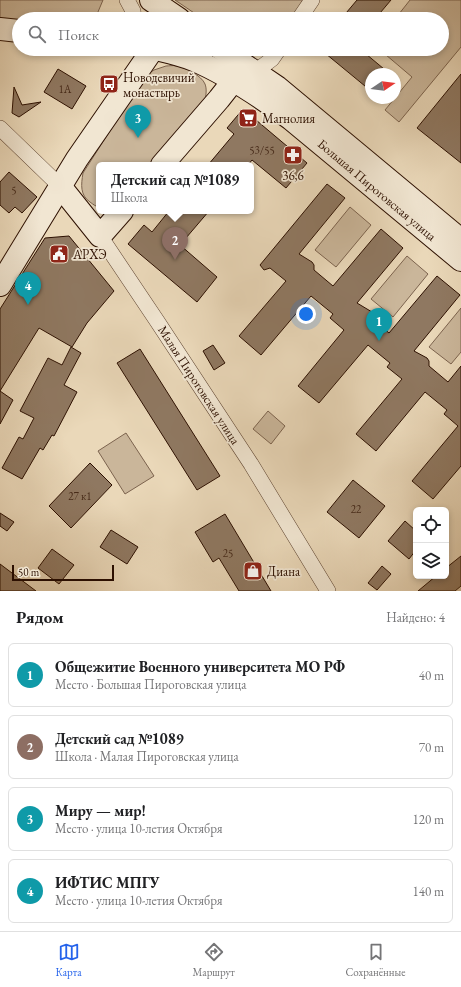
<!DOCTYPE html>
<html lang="ru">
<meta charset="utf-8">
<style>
:root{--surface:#fff;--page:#f2f2f2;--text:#202124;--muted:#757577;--line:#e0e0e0;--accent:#2563eb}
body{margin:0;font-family:"EB Garamond",serif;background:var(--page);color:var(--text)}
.controls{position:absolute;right:12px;bottom:12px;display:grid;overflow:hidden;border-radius:6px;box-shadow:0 2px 6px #0003}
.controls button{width:36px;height:36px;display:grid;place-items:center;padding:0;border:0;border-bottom:1px solid var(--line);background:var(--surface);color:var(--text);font:20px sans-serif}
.compass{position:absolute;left:365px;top:68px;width:36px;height:36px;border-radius:50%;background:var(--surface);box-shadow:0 2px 6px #0003;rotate:77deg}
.scale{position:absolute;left:12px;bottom:10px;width:102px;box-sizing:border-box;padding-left:4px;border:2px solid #2d1001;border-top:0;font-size:11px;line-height:14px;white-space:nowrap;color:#2d1001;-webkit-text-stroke:3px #f1e6d2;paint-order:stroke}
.you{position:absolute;left:306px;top:314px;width:14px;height:14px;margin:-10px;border:3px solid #fff;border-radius:50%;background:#1a73e8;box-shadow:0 0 0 6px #1a73e833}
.badge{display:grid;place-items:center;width:26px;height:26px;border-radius:50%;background:var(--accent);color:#fff;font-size:13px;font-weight:700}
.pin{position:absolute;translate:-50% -33px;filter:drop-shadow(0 1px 2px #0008)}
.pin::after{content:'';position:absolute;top:21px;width:14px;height:12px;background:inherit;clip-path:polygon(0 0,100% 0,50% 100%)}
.popup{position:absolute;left:96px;top:162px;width:158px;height:52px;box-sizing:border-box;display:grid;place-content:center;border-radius:6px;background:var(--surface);filter:drop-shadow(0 1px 3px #0005);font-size:13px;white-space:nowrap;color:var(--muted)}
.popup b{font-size:15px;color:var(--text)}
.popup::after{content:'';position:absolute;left:50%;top:100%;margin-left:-8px;border:8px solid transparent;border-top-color:var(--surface)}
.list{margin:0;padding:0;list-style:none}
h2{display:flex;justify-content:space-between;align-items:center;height:52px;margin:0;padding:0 16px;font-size:17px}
h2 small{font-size:13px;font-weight:400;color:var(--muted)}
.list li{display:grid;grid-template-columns:26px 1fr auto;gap:12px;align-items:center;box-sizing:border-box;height:64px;margin:0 8px 8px;padding:0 8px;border:1px solid var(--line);border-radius:6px}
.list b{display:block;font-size:15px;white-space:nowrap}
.list p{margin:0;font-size:13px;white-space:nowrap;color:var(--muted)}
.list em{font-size:13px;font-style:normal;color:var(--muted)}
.icon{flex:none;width:22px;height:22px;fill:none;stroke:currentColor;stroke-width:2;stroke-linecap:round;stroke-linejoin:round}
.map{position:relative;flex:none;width:461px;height:591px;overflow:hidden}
.search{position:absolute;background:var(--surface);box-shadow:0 2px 6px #0003;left:12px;right:12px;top:12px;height:44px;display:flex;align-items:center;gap:10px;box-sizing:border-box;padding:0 14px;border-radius:22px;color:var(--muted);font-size:15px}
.sheet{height:340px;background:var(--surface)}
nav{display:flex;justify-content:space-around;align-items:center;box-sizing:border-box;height:56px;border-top:1px solid var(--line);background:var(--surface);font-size:11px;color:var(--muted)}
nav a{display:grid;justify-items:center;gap:2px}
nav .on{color:var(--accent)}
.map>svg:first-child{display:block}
.green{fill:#cab69a;stroke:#7c634e}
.building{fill:#8f7861;stroke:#2d1001}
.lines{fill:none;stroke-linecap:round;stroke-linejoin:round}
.street-casing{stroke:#5c422f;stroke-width:16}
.secondary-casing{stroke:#2d1001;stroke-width:24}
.street{stroke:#f1e6d2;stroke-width:15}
.secondary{stroke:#f1e6d2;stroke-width:22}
.labels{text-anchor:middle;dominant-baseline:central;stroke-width:3.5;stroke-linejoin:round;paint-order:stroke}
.number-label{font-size:11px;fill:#462a19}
.poi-label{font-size:13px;fill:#2d1001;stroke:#f1e6d2;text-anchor:start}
.street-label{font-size:13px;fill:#2d1001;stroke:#f1e6d2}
</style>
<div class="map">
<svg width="461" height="591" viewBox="0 0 461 591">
<rect width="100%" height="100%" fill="#ead8b9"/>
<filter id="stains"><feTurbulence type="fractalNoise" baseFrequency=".005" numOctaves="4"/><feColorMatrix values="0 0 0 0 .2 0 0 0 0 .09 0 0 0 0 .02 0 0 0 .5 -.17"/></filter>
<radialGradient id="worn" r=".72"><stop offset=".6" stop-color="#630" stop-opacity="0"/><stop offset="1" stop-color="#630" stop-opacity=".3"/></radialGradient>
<g class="green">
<path d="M0,0h103l-8,19h-76v2l-19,-1z"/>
<path d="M175,0h128l-12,19h-88z"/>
<path d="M410,0h51v47l-62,75 -14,-12 27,-33 -33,-28h63v-30h-47z"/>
<path d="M166,66c3,0 7,-1 10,0 9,1 26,10 29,18 2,5 1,11 0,16l-54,65h-52v42c-4,-1 -5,-2 -9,-5 -10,-7 -9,-17 -7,-29l62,-97 9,-6z"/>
<path d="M350,207l21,18 -35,42 -21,-17z"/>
<path d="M407,256l21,18 -35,43 -22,-18z"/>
<path d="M461,308v44l-10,12 -22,-17z"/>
<path d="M268,411l17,15 -14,18 -18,-15z"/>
<path d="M126,433l28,43 -29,18 -27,-43z"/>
</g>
<g class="building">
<path d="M357,0h34l-16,19h-34z"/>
<path d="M320,49h40l30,25h-19v17z"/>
<path d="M58,69l28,17 -14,23 -28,-17z"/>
<path d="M461,74v89l-44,-35z"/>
<path d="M14,87l8,18 19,-3 -22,15 -7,-4z"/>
<path d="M243,109l64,54 -21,25 -34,-28 -4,5h-40l26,-31 -7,-6z"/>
<path d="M9,172l28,25 -15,16 -7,-6 -6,6 -9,-8v-23z"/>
<path d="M327,184l18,14 -46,56 13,8 2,3v5l19,16 48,-57 22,19 -46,55 15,9 -1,6 18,15 48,-57 23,19 -46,56 13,7 2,3v5l19,16 13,-16v100l-28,33 -21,-18 46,-55 -14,-12 3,-4 -22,-18 -49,59 -20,-17 46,-55 -15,-12 3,-4 -22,-18 -49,58 -21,-17 46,-56 -14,-12 3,-4 -22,-18 -50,59 -22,-19 47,-55 -16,-13 -6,2 -4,-5z"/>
<path d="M169,211h40l-29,34 37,32 -20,25 -69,-58 16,-19 8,7z"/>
<path d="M69,236l45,55 -27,32 -15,24 -33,-19 -39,63 13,9 -13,24v-115l45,-71z"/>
<path d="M213,345l12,18 -11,7 -11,-19z"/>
<path d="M71,347l10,6 -17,32 13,7 -23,44 -2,-1 -9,15 -3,-2 -18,31 -20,-11 17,-31 4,2 11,-21 -14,-7 28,-53 14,7z"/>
<path d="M140,349l80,127 -23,14 -80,-127z"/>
<path d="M90,463l22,22 -41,43 -22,-22z"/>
<path d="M353,480l32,26 -26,32 -32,-26z"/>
<path d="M0,513l14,9 -7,9 -7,-5z"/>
<path d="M225,514l46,77h-32l-20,-33 -6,4 -18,-30z"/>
<path d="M405,521l11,10v19l-7,9 -21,-18z"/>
<path d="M111,530l27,17 -11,17 -27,-17z"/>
<path d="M52,549l22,16 -15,19 -21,-16z"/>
<path d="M461,556v30l-6,5h-37l18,-15h10v-8z"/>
<path d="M0,564l36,27h-36z"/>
<path d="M382,566l9,8 -14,16 -9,-7z"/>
</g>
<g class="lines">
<g class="street-casing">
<g id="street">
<path d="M127,0l6,11 1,8"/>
<path d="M299,19l13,-19"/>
<path d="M255,72l17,-13 7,-10"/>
<path d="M0,128l60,58"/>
<path d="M100,236l57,85 94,143 77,127"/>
</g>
</g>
<g class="secondary-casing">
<g id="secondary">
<path d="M151,0l28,19"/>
<path d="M0,29l19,2"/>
<path d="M156,49c13,3 26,6 38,11 35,15 67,37 97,59l170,141"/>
<path d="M221,49l56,38 184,153"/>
<path d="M162,165l57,-66 15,-19 2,-12 -1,-3"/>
<path d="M60,186l40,50 22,-25"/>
<path d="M0,285l77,-126 76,-110"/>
</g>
</g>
<use href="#street" class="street"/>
<use href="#secondary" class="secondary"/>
</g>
<defs>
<g id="bus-square" transform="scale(1)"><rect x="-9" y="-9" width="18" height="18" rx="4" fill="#8f2418" stroke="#f1e6d2"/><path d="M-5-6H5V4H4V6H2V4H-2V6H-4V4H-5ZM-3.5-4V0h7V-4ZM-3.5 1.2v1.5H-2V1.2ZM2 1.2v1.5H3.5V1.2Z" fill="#fff"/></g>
<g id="supermarket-square" transform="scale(1)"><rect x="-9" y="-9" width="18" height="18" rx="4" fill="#8f2418" stroke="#f1e6d2"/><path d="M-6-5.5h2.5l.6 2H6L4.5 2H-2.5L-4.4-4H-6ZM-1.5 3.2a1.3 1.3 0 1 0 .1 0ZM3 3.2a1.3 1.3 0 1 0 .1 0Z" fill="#fff"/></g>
<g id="pharmacy-square" transform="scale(1)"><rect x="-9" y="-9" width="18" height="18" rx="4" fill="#8f2418" stroke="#f1e6d2"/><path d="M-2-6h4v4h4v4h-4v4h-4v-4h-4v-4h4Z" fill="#fff"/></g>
<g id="civic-square" transform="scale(1)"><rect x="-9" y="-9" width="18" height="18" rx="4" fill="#8f2418" stroke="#f1e6d2"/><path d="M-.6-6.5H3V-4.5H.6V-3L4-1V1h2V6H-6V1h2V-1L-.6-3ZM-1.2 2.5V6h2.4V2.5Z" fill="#fff"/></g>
<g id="shop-square" transform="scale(1)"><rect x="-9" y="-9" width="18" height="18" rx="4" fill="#8f2418" stroke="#f1e6d2"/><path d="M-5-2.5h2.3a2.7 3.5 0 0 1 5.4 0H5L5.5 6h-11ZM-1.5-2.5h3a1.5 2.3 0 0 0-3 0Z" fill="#fff"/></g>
</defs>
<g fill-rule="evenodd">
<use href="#bus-square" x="109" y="84"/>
<use href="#supermarket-square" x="248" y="118"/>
<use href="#pharmacy-square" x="293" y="155"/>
<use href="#civic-square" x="59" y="254"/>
<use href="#shop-square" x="253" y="571"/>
</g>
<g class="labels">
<g class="number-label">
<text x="65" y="89">1A</text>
<text x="262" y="150">53/55</text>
<text x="14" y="190">5</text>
<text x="80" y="496">27 к1</text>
<text x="356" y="509">22</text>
<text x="228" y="553">25</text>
</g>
<g class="poi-label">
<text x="123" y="77">Новодевичий<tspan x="123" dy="15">монастырь</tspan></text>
<text x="262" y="118">Магнолия</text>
<text x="293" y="175" text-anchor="middle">36,6</text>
<text x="73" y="254">АРХЭ</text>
<text x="267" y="571">Диана</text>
</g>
<g class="street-label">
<text transform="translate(377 190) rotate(40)">Большая Пироговская улица</text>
<text transform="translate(199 385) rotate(57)">Малая Пироговская улица</text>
</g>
</g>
<rect width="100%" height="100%" filter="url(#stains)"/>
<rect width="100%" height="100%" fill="url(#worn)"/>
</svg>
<div class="controls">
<button><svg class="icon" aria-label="locate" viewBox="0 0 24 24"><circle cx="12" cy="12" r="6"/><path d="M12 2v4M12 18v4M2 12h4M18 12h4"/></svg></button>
<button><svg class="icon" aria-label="layers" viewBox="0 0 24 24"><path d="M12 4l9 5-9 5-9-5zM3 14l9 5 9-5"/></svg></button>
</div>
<svg class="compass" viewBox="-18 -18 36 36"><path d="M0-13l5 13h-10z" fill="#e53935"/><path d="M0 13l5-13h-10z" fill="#757577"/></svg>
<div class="scale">50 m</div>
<div class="you"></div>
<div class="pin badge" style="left:379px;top:341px;background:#0f9aa8">1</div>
<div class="pin badge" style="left:175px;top:260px;background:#8d6e63">2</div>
<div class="popup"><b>Детский сад №1089</b>Школа</div>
<div class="pin badge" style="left:138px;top:138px;background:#0f9aa8">3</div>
<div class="pin badge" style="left:28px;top:305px;background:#0f9aa8">4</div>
<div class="search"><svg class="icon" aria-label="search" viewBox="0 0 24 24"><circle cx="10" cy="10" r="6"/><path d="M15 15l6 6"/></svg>Поиск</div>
</div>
<section class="sheet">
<h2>Рядом<small>Найдено: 4</small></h2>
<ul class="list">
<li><span class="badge" style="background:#0f9aa8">1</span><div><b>Общежитие Военного университета МО РФ</b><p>Место · Большая Пироговская улица</p></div><em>40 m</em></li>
<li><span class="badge" style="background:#8d6e63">2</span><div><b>Детский сад №1089</b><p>Школа · Малая Пироговская улица</p></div><em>70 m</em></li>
<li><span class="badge" style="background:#0f9aa8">3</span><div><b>Миру — мир!</b><p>Место · улица 10-летия Октября</p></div><em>120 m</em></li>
<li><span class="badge" style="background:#0f9aa8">4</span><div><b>ИФТИС МПГУ</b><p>Место · улица 10-летия Октября</p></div><em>140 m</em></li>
</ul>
</section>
<nav>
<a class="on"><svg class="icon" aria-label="map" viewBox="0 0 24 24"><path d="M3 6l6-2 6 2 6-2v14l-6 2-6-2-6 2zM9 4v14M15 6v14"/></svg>Карта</a>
<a><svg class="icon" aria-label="directions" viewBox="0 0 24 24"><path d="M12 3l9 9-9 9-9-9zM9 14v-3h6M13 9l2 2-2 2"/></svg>Маршрут</a>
<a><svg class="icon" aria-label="saved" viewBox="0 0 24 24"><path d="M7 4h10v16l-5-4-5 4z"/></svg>Сохранённые</a>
</nav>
